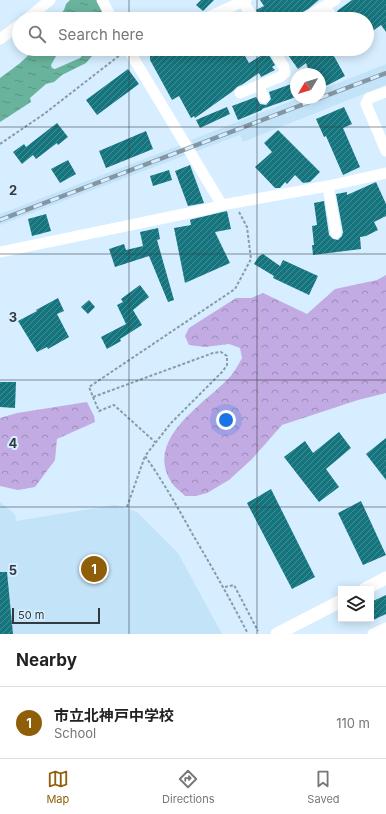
<!DOCTYPE html>
<meta charset="utf-8">
<style>
:root{--surface:#fff;--page:#f6f6f6;--text:#222;--muted:#767676;--line:#e0e0e0;--accent:#8e5e09}
body{margin:0;font-family:Inter,"Noto Sans JP",sans-serif;background:var(--page);color:var(--text)}
.controls{position:absolute;right:12px;bottom:12px;display:grid;overflow:hidden;border-radius:0px;box-shadow:0 2px 10px #0003}
.controls button{width:36px;height:36px;display:grid;place-items:center;padding:0;border:0;border-bottom:1px solid var(--line);background:var(--surface);color:var(--text);font:20px sans-serif}
.compass{position:absolute;left:290px;top:68px;width:36px;height:36px;border-radius:50%;background:var(--surface);box-shadow:0 2px 10px #0003;rotate:232deg}
.scale{position:absolute;left:12px;bottom:10px;width:88px;box-sizing:border-box;padding-left:4px;border:2px solid #313a41;border-top:0;font-size:11px;line-height:14px;white-space:nowrap;color:#313a41;-webkit-text-stroke:3px #d6eeff;paint-order:stroke}
.you{position:absolute;left:226px;top:420px;width:14px;height:14px;margin:-10px;border:3px solid #fff;border-radius:50%;background:#1a73e8;box-shadow:0 0 0 6px #1a73e833}
.badge{display:grid;place-items:center;width:26px;height:26px;border-radius:50%;background:var(--accent);color:#fff;font-size:13px;font-weight:700}
.pin{position:absolute;translate:-50% -50%;border:2px solid #fff;box-shadow:0 1px 4px #0006}
.list{margin:0;padding:0;list-style:none}
h2{display:flex;justify-content:space-between;align-items:center;height:52px;margin:0;padding:0 16px;font-size:17px}
h2 small{font-size:13px;font-weight:400;color:var(--muted)}
.list li{display:grid;grid-template-columns:26px 1fr auto;gap:12px;align-items:center;box-sizing:border-box;height:72px;padding:0 16px;border-top:1px solid var(--line)}
.list b{display:block;font-size:15px;white-space:nowrap}
.list p{margin:0;font-size:13px;white-space:nowrap;color:var(--muted)}
.list em{font-size:13px;font-style:normal;color:var(--muted)}
.icon{flex:none;width:22px;height:22px;fill:none;stroke:currentColor;stroke-width:2;stroke-linecap:round;stroke-linejoin:round}
.map{position:relative;flex:none;width:386px;height:634px;overflow:hidden}
.search{position:absolute;background:var(--surface);box-shadow:0 2px 10px #0003;left:12px;right:12px;top:12px;height:44px;display:flex;align-items:center;gap:10px;box-sizing:border-box;padding:0 14px;border-radius:22px;color:var(--muted);font-size:15px}
.sheet{height:124px;background:var(--surface)}
nav{display:flex;justify-content:space-around;align-items:center;box-sizing:border-box;height:56px;border-top:1px solid var(--line);background:var(--surface);font-size:11px;color:var(--muted)}
nav a{display:grid;justify-items:center;gap:2px}
nav .on{color:var(--accent)}
.map>svg:first-child{display:block}
.built{fill:#c3e3f8}
.forest{fill:url(#forest-crowns)}
.water{fill:url(#water-ripples)}
.building{fill:url(#building-hatch)}
.lines{fill:none;stroke-linecap:round;stroke-linejoin:round}
.path{stroke:#899ba7;stroke-width:2;stroke-dasharray:3 2;stroke-linecap:butt}
.minor{stroke:#fff;stroke-width:11}
.tertiary{stroke:#fff;stroke-width:13}
.rail-casing{stroke:#8596a2;stroke-width:4.5}
.rail{stroke:#d6eeff;stroke-width:3;stroke-dasharray:9;stroke-linecap:butt}
.grid{fill:none;stroke:#313a41;stroke-width:1;stroke-opacity:0.55}
.grid-label{font-size:13px;text-anchor:middle;font-weight:bold;fill:#313a41;stroke:#d6eeff;stroke-width:4;stroke-linejoin:round;paint-order:stroke}
</style>
<div class="map">
<svg width="386" height="634" viewBox="0 0 386 634">
<defs>
<pattern id="forest-crowns" width="20" height="18" patternUnits="userSpaceOnUse"><rect width="20" height="18" fill="#c2aae3"/><path d="M2 6a3 3 0 1 1 6 0M12 15a3 3 0 1 1 6 0" fill="none" stroke="#9e8bba"/></pattern>
<pattern id="water-ripples" width="26" height="14" patternUnits="userSpaceOnUse"><rect width="26" height="14" fill="#69b39c"/><path d="M2 4q2-2 4 0t4 0M15 11q2-2 4 0t4 0" fill="none" stroke="#579381"/></pattern>
<pattern id="building-hatch" width="6" height="6" patternUnits="userSpaceOnUse"><rect width="6" height="6" fill="#15757e"/><path d="M-1 1l2-2M0 6l6-6M5 7l2-2" fill="none" stroke="#498d94"/></pattern>
</defs>
<rect width="100%" height="100%" fill="#d6eeff"/>
<g class="built">
<path d="M386,64v21l-143,57 -3,-7 -43,16 -6,-11 108,-42h21v-8z"/>
<path d="M181,145l5,10 -186,70v-11z"/>
<path d="M0,502l15,12 1,7 99,-16 22,7 41,41 44,81h-222z"/>
</g>
<g class="forest">
<path d="M386,275v118l-28,7 -76,25 -30,34 -23,21 -22,13 -11,3h-11c-5,-5 -12,-10 -15,-16 -24,-42 34,-76 58,-101 6,-6 10,-14 14,-21l-2,-10 -11,-4 -24,3 -16,-2 -4,-9 4,-8 47,-30h15l12,-5 44,21 28,-25 42,-9z"/>
<path d="M87,402l7,14 1,6 -38,17 -2,21 -20,27 -17,3 -18,-4v-68l17,-5z"/>
</g>
<g class="water">
<path d="M70,0h36l-4,14 -6,5h-40l8,-9 2,-6z"/>
<path d="M35,49h25l-9,16 1,3 3,1 25,-11 8,-9h10l-12,14 -24,12 -8,7 -8,2 -16,14 1,4 -31,20v-44l19,-14z"/>
</g>
<g class="building">
<path d="M201,0h13l-11,11 -7,-6z"/>
<path d="M260,0h59l-11,9 -18,10h-29l-5,-9 8,-4z"/>
<path d="M352,0h34v32l-5,-7 -14,10v-16h-26l-4,-8z"/>
<path d="M166,49h75l8,14 18,-11 8,13 -3,2 3,3 -14,7 -2,-4 -16,11 -6,3 -4,4 -38,27 -1,-2 -3,2 -12,-22 -7,4 -22,-40v-4z"/>
<path d="M281,49h49l15,27 -15,8 -10,4v-14h-10l-4,-11 -8,6 -10,-14 -2,1z"/>
<path d="M128,69l11,15 -42,31 -11,-15z"/>
<path d="M294,83l2,6v8l-34,12v1l-24,10 -6,-14 24,-9 4,7 6,1 5,-6 -2,-7z"/>
<path d="M227,107l3,7 -30,14 -4,-8z"/>
<path d="M344,107l8,17 -9,4 17,39 -17,8 -17,-39 -2,1 -8,-18z"/>
<path d="M57,123l11,14 -10,8 -1,-2 -21,16 -3,-4 -11,9 -9,-12 11,-8 2,3z"/>
<path d="M278,130l42,42 -10,10 -7,1 -8,-8 -8,9 -2,-2 -5,6h-5l-20,-21 17,-15 -8,-9z"/>
<path d="M146,131l7,18 -47,19 -7,-17z"/>
<path d="M68,160l8,14 -16,9 -9,-14z"/>
<path d="M190,165l14,38 -16,3 -13,-35z"/>
<path d="M169,170l3,10 -19,6 -3,-10z"/>
<path d="M376,182l10,22v12l-12,6 4,8 -12,6 -6,1 1,12 -48,6 -1,-10h2l-2,-19 5,-1 -3,-22 10,-2 5,34 4,4 5,1 4,-4 1,-4 -7,-38 11,-2v3z"/>
<path d="M227,211l4,18 -16,3 15,31 -45,20 -11,-55 17,-3 -1,-5 3,-1z"/>
<path d="M46,214l5,17 -19,5 -4,-17z"/>
<path d="M158,228l2,11 -3,1 17,60 -6,2 -19,-46 -34,11 -6,-18 15,-5 2,6 17,-4 -3,-14z"/>
<path d="M263,254l17,12 3,-6 35,16 -9,19 -36,-17 1,-2 -20,-12 5,-8z"/>
<path d="M140,285l9,12 -16,13 9,15 -22,14 1,2 -14,8 -6,-12 25,-13 -9,-19 6,-3 -2,-3z"/>
<path d="M58,298l6,13 -7,3 12,23 -21,12 -1,-2 -10,5 -19,-31 19,-10 -1,-1z"/>
<path d="M89,300l6,7 -7,7 -7,-7z"/>
<path d="M0,382h16l-1,26 -15,-1z"/>
<path d="M339,432l12,16 -25,21 13,18 -20,15 -35,-45 21,-16 8,12z"/>
<path d="M386,438v42l-20,-26z"/>
<path d="M271,489l44,88 -23,12 -45,-86z"/>
<path d="M361,501l25,54 -23,10 -25,-52z"/>
<path d="M0,572h7l6,62h-13z"/>
<path d="M386,595v19l-15,7v-19z"/>
</g>
<g class="lines">
<g class="path">
<path d="M0,144l44,-30 76,-59"/>
<path d="M239,212l8,15 4,32 -16,30 -146,98 4,10 120,-44 8,-1 6,4v9l-4,6 -52,52 -26,33c18,25 33,52 48,79 19,32 37,64 54,97"/>
<path d="M93,397l6,14 15,-6 41,37"/>
<path d="M127,507l18,-51"/>
<path d="M225,587l9,-2 24,46"/>
</g>
<g class="minor">
<path d="M102,0l10,19"/>
<path d="M243,2l11,17"/>
<path d="M325,7l9,12"/>
<path d="M27,19l23,-19"/>
<path d="M204,19l42,-19"/>
<path d="M304,19l31,-19"/>
<path d="M0,39l19,-14"/>
<path d="M128,49l94,156"/>
<path d="M259,86l5,12"/>
<path d="M386,92l-17,6 -3,6 20,47"/>
<path d="M240,93l40,-16 5,-4 -1,-6 -11,-18"/>
<path d="M328,186l8,47"/>
<path d="M0,252l208,-43 14,-4 106,-19 58,-13"/>
<path d="M373,634l13,-6"/>
</g>
<g class="tertiary">
<path d="M365,589l21,-11"/>
<path d="M277,634l64,-33"/>
</g>
<g class="rail-casing">
<g id="rail">
<path d="M320,98l66,-25"/>
<path d="M0,220l320,-122"/>
</g>
</g>
<use href="#rail" class="rail"/>
</g>
<path class="grid" d="M129,0v19M257,0v19M129,49v585M257,49v585M0,127h386M0,254h386M0,380h386M0,507h386"/>
<g class="grid-label">
<text x="13" y="195">2</text>
<text x="13" y="322">3</text>
<text x="13" y="448">4</text>
<text x="13" y="575">5</text>
</g>
</svg>
<div class="controls">
<button><svg class="icon" aria-label="layers" viewBox="0 0 24 24"><path d="M12 4l9 5-9 5-9-5zM3 14l9 5 9-5"/></svg></button>
</div>
<svg class="compass" viewBox="-18 -18 36 36"><path d="M0-13l5 13h-10z" fill="#e53935"/><path d="M0 13l5-13h-10z" fill="#767676"/></svg>
<div class="scale">50 m</div>
<div class="you"></div>
<div class="pin badge" style="left:94px;top:569px">1</div>
<div class="search"><svg class="icon" aria-label="search" viewBox="0 0 24 24"><circle cx="10" cy="10" r="6"/><path d="M15 15l6 6"/></svg>Search here</div>
</div>
<section class="sheet">
<h2>Nearby<small></small></h2>
<ul class="list">
<li><span class="badge">1</span><div><b>市立北神戸中学校</b><p>School</p></div><em>110 m</em></li>
</ul>
</section>
<nav>
<a class="on"><svg class="icon" aria-label="map" viewBox="0 0 24 24"><path d="M3 6l6-2 6 2 6-2v14l-6 2-6-2-6 2zM9 4v14M15 6v14"/></svg>Map</a>
<a><svg class="icon" aria-label="directions" viewBox="0 0 24 24"><path d="M12 3l9 9-9 9-9-9zM9 14v-3h6M13 9l2 2-2 2"/></svg>Directions</a>
<a><svg class="icon" aria-label="saved" viewBox="0 0 24 24"><path d="M7 4h10v16l-5-4-5 4z"/></svg>Saved</a>
</nav>
